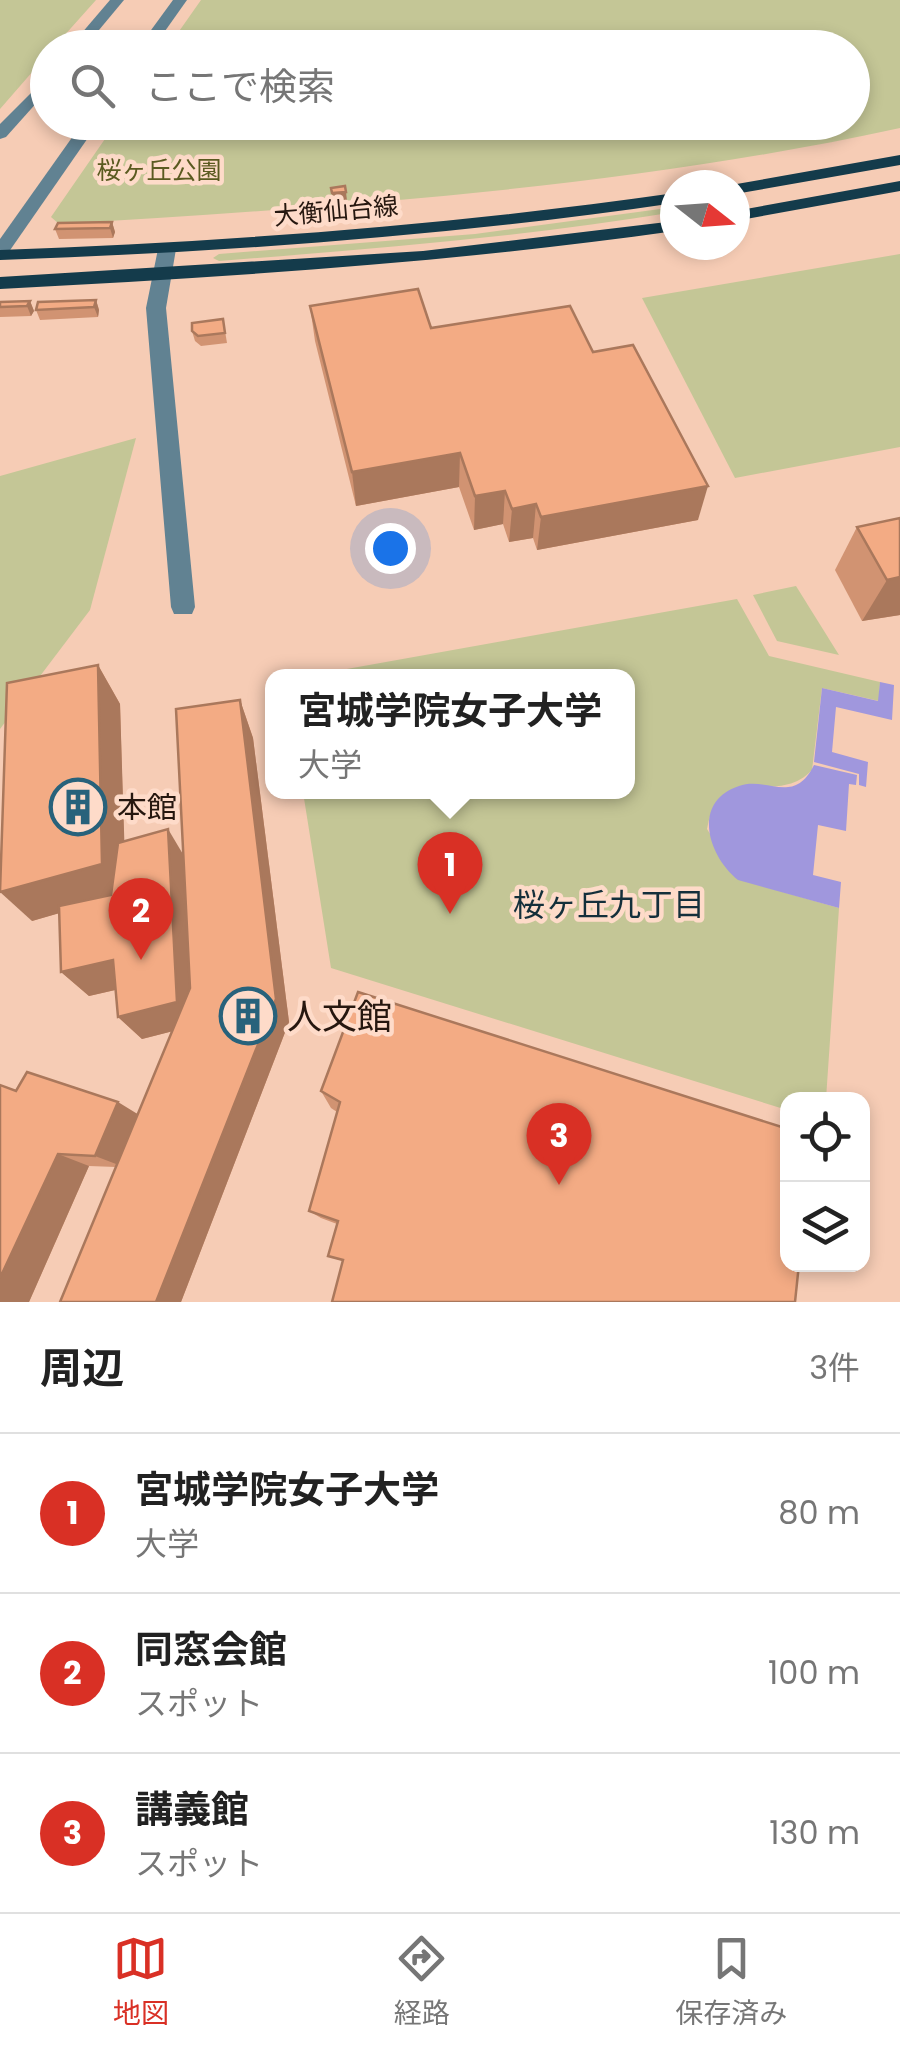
<!DOCTYPE html>
<html lang="ja">
<meta charset="utf-8">
<style>
:root{--surface:#fff;--page:#f2f2f2;--text:#222;--muted:#767676;--line:#e0e0e0;--accent:#d93025}
body{margin:0;font-family:Poppins,"Noto Sans JP",sans-serif;background:var(--page);color:var(--text)}
.controls{position:absolute;right:30px;bottom:30px;display:grid;overflow:hidden;border-radius:20px;box-shadow:0 5px 15px #0003}
.controls button{width:90px;height:90px;display:grid;place-items:center;padding:0;border:0;border-bottom:2px solid var(--line);background:var(--surface);color:var(--text);font:50px sans-serif}
.compass{position:absolute;left:660px;top:170px;width:90px;height:90px;border-radius:50%;background:var(--surface);box-shadow:0 5px 15px #0003;rotate:107deg}
.you{position:absolute;left:390px;top:548px;width:35px;height:35px;margin:-25px;border:8px solid #fff;border-radius:50%;background:#1a73e8;box-shadow:0 0 0 15px #1a73e833}
.badge{display:grid;place-items:center;width:65px;height:65px;border-radius:50%;background:var(--accent);color:#fff;font-size:32px;font-weight:700}
.pin{position:absolute;translate:-50% -82px;filter:drop-shadow(0 2px 5px #0008)}
.pin::after{content:'';position:absolute;top:52px;width:35px;height:30px;background:inherit;clip-path:polygon(0 0,100% 0,50% 100%)}
.popup{position:absolute;left:265px;top:669px;width:370px;height:130px;box-sizing:border-box;display:grid;place-content:center;border-radius:20px;background:var(--surface);filter:drop-shadow(0 2px 8px #0005);font-size:32px;white-space:nowrap;color:var(--muted)}
.popup b{font-size:38px;color:var(--text)}
.popup::after{content:'';position:absolute;left:50%;top:100%;margin-left:-20px;border:20px solid transparent;border-top-color:var(--surface)}
.list{margin:0;padding:0;list-style:none}
h2{display:flex;justify-content:space-between;align-items:center;height:130px;margin:0;padding:0 40px;font-size:42px}
h2 small{font-size:32px;font-weight:400;color:var(--muted)}
.list li{display:grid;grid-template-columns:65px 1fr auto;gap:30px;align-items:center;box-sizing:border-box;height:160px;padding:0 40px;border-top:2px solid var(--line)}
.list b{display:block;font-size:38px;white-space:nowrap}
.list p{margin:0;font-size:32px;white-space:nowrap;color:var(--muted)}
.list em{font-size:32px;font-style:normal;color:var(--muted)}
.icon{flex:none;width:55px;height:55px;fill:none;stroke:currentColor;stroke-width:2;stroke-linecap:round;stroke-linejoin:round}
.map{position:relative;flex:none;width:900px;height:1302px;overflow:hidden}
.search{position:absolute;background:var(--surface);box-shadow:0 5px 15px #0003;left:30px;right:30px;top:30px;height:110px;display:flex;align-items:center;gap:25px;box-sizing:border-box;padding:0 35px;border-radius:55px;color:var(--muted);font-size:38px}
.sheet{height:610px;background:var(--surface)}
nav{display:flex;justify-content:space-around;align-items:center;box-sizing:border-box;height:140px;border-top:2px solid var(--line);background:var(--surface);font-size:28px;color:var(--muted)}
nav a{display:grid;justify-items:center;gap:5px}
nav .on{color:var(--accent)}
.map>svg:first-child{display:block}
.green{fill:#c4c696}
.water{fill:#a097dd}
.lines{fill:none;stroke-linecap:round;stroke-linejoin:round}
.minor{fill:#618292;fill-rule:evenodd}
.major{fill:#143b4b;fill-rule:evenodd}
.wall{fill:#d19372}
.shaded-wall{fill:#aa785c}
.building{fill:#f3ab84;stroke:#aa785c;stroke-width:2.5}
.labels{text-anchor:middle;dominant-baseline:central;stroke-width:9;stroke-linejoin:round;paint-order:stroke}
.far-park-label{font-size:25px;fill:#5a5a20;stroke:#fedbc9}
.far-street-label{font-size:25px;fill:#26170f;stroke:#fedbc9}
.poi-label{font-size:30px;fill:#26170f;stroke:#fedbc9;text-anchor:start}
.neighbourhood-label{font-size:32px;fill:#142f3b;stroke:#fedbc9}
.near-poi-label{font-size:35px;fill:#26170f;stroke:#fedbc9;text-anchor:start}
</style>
<div class="map">
<svg width="900" height="1302" viewBox="0 0 900 1302">
<rect width="100%" height="100%" fill="#f6ccb5"/>
<g class="green">
<path d="M0,0h96l-42,47 -6,1 -1,7 -47,54z"/>
<path d="M201,0h699v128c-275,60 -561,79 -841,96l-8,-7 65,-94 736,-1v-74l-684,-1z"/>
<path d="M675,207v5c-152,25 -303,37 -456,49l-6,-3 6,-4 256,-20z"/>
<path d="M900,254v193l-165,31 -93,-180z"/>
<path d="M136,438l-46,172 -90,119v-253z"/>
<path d="M796,586l43,69 -62,-14 -24,-46z"/>
<path d="M737,599l32,57 111,26 -1,19 -57,-13 -10,82c-36,39 -92,-13 -105,59l31,50 101,29 -13,191 -38,1 -1,10 -456,-142 -28,-176h325v-116h-298v-4z"/>
</g>
<g class="water">
<path d="M880,682l14,3 -2,35 -56,-13 -4,45 36,10 -2,25 -7,-2v-11l-45,-12 8,-74 56,13z"/>
<path d="M814,765l43,10 -1,10 -7,-1 -3,47 -28,-6 -5,50 28,7 -2,26 -101,-28c-30,-24 -47,-78 1,-94 28,-10 55,20 75,-21z"/>
</g>
<g class="lines">
<g class="minor">
<path d="M110,0h14l-40,48h-15z"/>
<path d="M173,0h14l-34,48h-15z"/>
<path d="M48,76v14l-42,47 -6,2v-15z"/>
<path d="M83,122h16l-93,134 -6,1v-18z"/>
<path d="M167,244l9,5 -10,59 29,299 -3,7h-18l-3,-7 -25,-299 12,-59z"/>
</g>
<g class="major">
<path d="M900,155v10l-165,29v-9h-4z"/>
<path d="M900,181v10l-165,30v-10z"/>
<path d="M675,193v10c-224,33 -449,49 -675,57v-10c226,-8 451,-25 675,-57z"/>
<path d="M675,221v10c-224,32 -449,46 -675,58v-12l423,-26z"/>
</g>
</g>
<g class="wall">
<path d="M112,222l3,10 -2,6 -54,1 -4,-10z"/>
<path d="M96,300l3,10 -1,7 -58,3 -4,-10z"/>
<path d="M30,301l4,10 -3,5 -31,1v-15z"/>
<path d="M310,306l121,22 162,24 105,168 -161,30 -4,-12 -24,4 -6,-18 -29,6 -15,-43 -103,19 -41,-165z"/>
<path d="M223,319l4,24 -26,3 -6,-5 -3,-10z"/>
<path d="M900,518v97l-38,6 -27,-51 22,-43z"/>
<path d="M98,665l22,39 4,138 60,14 56,-156 13,38 36,284 -108,280h-121l56,-135 -27,-1 -60,136h-29l16,-211 122,23 35,-83 -31,8 -24,-22 -3,-27 -26,6 -28,-24 -2,-59 -27,8z"/>
<path d="M358,992l-15,269 -15,-5 9,-32 -16,-6 -12,-7 28,-99 -6,-4 -10,-17z"/>
</g>
<g class="shaded-wall">
<path d="M346,192l1,9 -14,2 -1,-10z"/>
<path d="M112,222l3,10 -2,6 -3,-10z"/>
<path d="M96,300l3,10 -1,7 -4,-10z"/>
<path d="M30,301l4,10 -3,5 -4,-10z"/>
<path d="M460,453l-1,34 -103,19 -4,-34z"/>
<path d="M708,486l-10,34 -161,30 4,-33z"/>
<path d="M505,491l-2,33 -29,6 1,-34z"/>
<path d="M536,504l-3,34 -24,4 3,-33z"/>
<path d="M900,577v38l-38,6 25,-41z"/>
<path d="M98,665l22,39 6,190 -94,27 -32,-29z"/>
<path d="M240,700l13,38 36,284 -108,280h-25z"/>
<path d="M168,829l19,32 10,164 -55,14 -24,-22z"/>
<path d="M113,960l24,25 -48,11 -28,-24z"/>
<path d="M118,1102l26,16 -20,49 -29,-11z"/>
<path d="M58,1154l31,12 -60,136h-29v-24z"/>
</g>
<g class="building">
<path d="M345,186l1,6 -14,1 -1,-5z"/>
<path d="M112,222l-2,6 -55,1 3,-6z"/>
<path d="M418,289l13,39 139,-22 23,46 40,-7 75,141 -167,31 -5,-13 -24,5 -7,-18 -30,5 -15,-43 -108,19 -42,-166z"/>
<path d="M96,300l-2,7 -58,3 2,-8z"/>
<path d="M30,301l-3,5 -27,1v-5z"/>
<path d="M223,319l2,14 -27,3 -6,-5v-8z"/>
<path d="M900,518v59l-13,3 -30,-53z"/>
<path d="M98,665l4,199 -102,28 7,-209z"/>
<path d="M240,700l36,299 -120,303h-96l130,-314 -14,-279z"/>
<path d="M168,829l9,173 -59,15 -5,-57 -52,12 -2,-66 52,-11 7,-52z"/>
<path d="M358,992l430,137v135h11l-4,38h-463l11,-42 -15,-4 10,-35 -29,-10 31,-109 -19,-11z"/>
<path d="M27,1072l91,30 -23,54 -37,-2 -58,124v-193l16,6z"/>
</g>
<defs>
<g id="building-ring" transform="scale(2.875)"><circle r="9.5" fill="#fedbc9" stroke="#28627b" stroke-width="1.5"/><path d="M-4-6H4V6H1V3H-1V6H-4ZM-2.5-4.3h1.7v1.8h-1.7ZM.8-4.3h1.7v1.8H.8ZM-2.5-1h1.7V.8h-1.7ZM.8-1h1.7V.8H.8Z" fill="#28627b"/></g>
</defs>
<g fill-rule="evenodd">
<use href="#building-ring" x="78" y="807"/>
<use href="#building-ring" x="248" y="1016"/>
</g>
<g class="labels">
<g class="far-park-label">
<text x="159" y="170">桜ヶ丘公園</text>
</g>
<g class="far-street-label">
<text transform="translate(336 211) rotate(-5)">大衡仙台線</text>
</g>
<g class="poi-label">
<text x="117" y="807">本館</text>
</g>
<g class="neighbourhood-label">
<text x="609" y="904">桜ヶ丘九丁目</text>
</g>
<g class="near-poi-label">
<text x="287" y="1016">人文館</text>
</g>
</g>
</svg>
<div class="controls">
<button><svg class="icon" aria-label="locate" viewBox="0 0 24 24"><circle cx="12" cy="12" r="6"/><path d="M12 2v4M12 18v4M2 12h4M18 12h4"/></svg></button>
<button><svg class="icon" aria-label="layers" viewBox="0 0 24 24"><path d="M12 4l9 5-9 5-9-5zM3 14l9 5 9-5"/></svg></button>
</div>
<svg class="compass" viewBox="-18 -18 36 36"><path d="M0-13l5 13h-10z" fill="#e53935"/><path d="M0 13l5-13h-10z" fill="#767676"/></svg>
<div class="you"></div>
<div class="pin badge" style="left:450px;top:914px">1</div>
<div class="popup"><b>宮城学院女子大学</b>大学</div>
<div class="pin badge" style="left:141px;top:960px">2</div>
<div class="pin badge" style="left:559px;top:1185px">3</div>
<div class="search"><svg class="icon" aria-label="search" viewBox="0 0 24 24"><circle cx="10" cy="10" r="6"/><path d="M15 15l6 6"/></svg>ここで検索</div>
</div>
<section class="sheet">
<h2>周辺<small>3件</small></h2>
<ul class="list">
<li><span class="badge">1</span><div><b>宮城学院女子大学</b><p>大学</p></div><em>80 m</em></li>
<li><span class="badge">2</span><div><b>同窓会館</b><p>スポット</p></div><em>100 m</em></li>
<li><span class="badge">3</span><div><b>講義館</b><p>スポット</p></div><em>130 m</em></li>
</ul>
</section>
<nav>
<a class="on"><svg class="icon" aria-label="map" viewBox="0 0 24 24"><path d="M3 6l6-2 6 2 6-2v14l-6 2-6-2-6 2zM9 4v14M15 6v14"/></svg>地図</a>
<a><svg class="icon" aria-label="directions" viewBox="0 0 24 24"><path d="M12 3l9 9-9 9-9-9zM9 14v-3h6M13 9l2 2-2 2"/></svg>経路</a>
<a><svg class="icon" aria-label="saved" viewBox="0 0 24 24"><path d="M7 4h10v16l-5-4-5 4z"/></svg>保存済み</a>
</nav>
